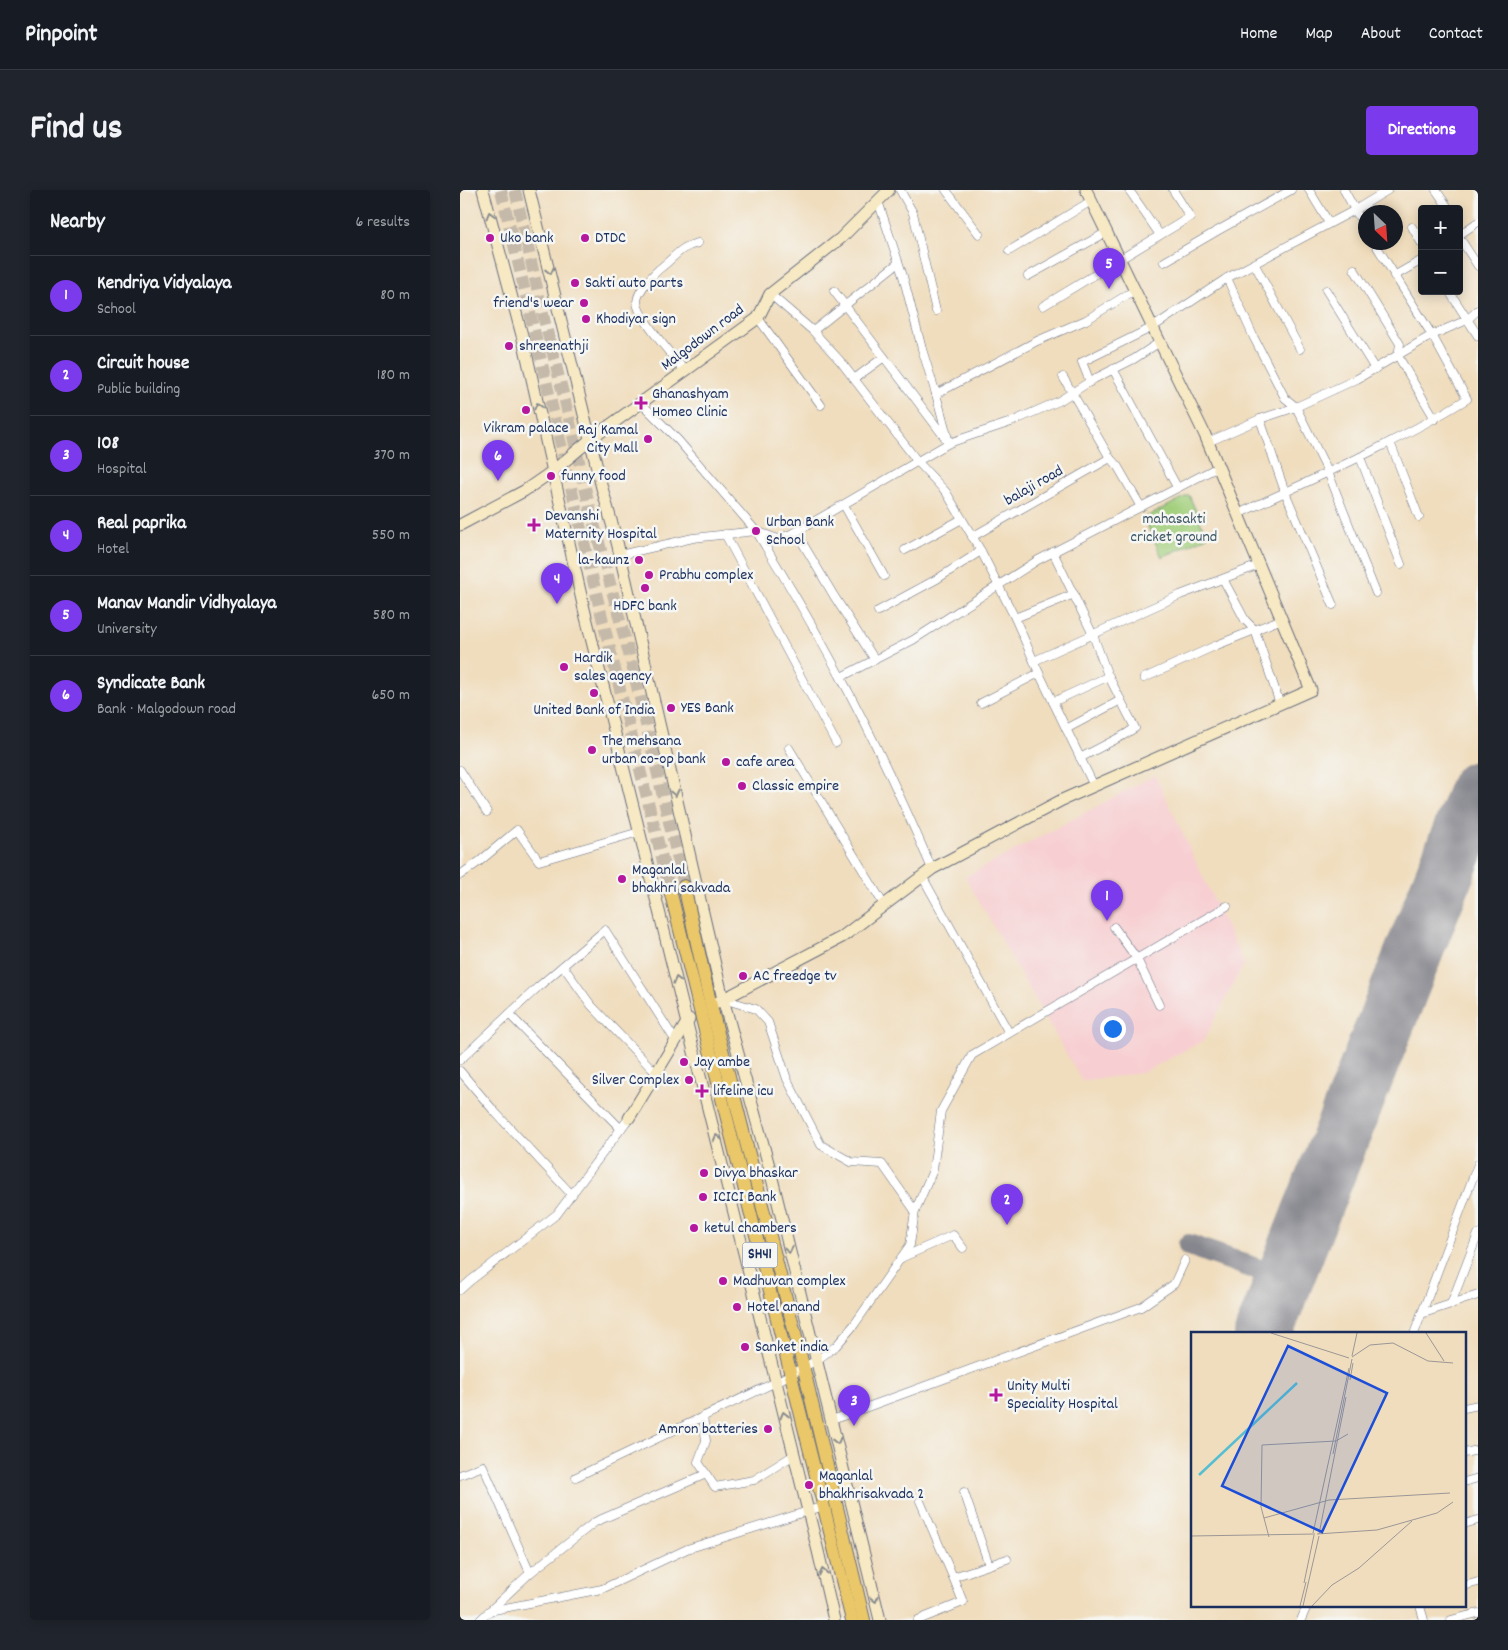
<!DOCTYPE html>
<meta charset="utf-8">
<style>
:root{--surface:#171b24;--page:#20242c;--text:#f1f3f6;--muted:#9ea1a6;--line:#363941;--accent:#7c3aed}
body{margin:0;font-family:Dekko,sans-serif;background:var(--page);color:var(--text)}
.controls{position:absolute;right:15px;top:15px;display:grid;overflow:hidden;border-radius:5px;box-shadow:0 2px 12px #0003}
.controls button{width:45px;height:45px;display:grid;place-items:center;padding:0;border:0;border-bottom:1px solid var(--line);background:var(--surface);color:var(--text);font:25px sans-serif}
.compass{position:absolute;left:898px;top:15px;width:45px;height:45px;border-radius:50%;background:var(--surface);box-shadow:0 2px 12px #0003;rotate:155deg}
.you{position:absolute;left:652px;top:838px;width:18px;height:18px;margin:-12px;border:4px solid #fff;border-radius:50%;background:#1a73e8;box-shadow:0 0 0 8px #1a73e833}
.badge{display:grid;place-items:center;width:32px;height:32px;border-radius:50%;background:var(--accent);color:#fff;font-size:16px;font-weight:700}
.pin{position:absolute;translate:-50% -41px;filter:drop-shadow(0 1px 2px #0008)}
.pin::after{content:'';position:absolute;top:26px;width:18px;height:15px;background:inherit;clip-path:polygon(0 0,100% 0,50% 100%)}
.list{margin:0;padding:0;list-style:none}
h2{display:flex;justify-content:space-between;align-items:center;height:65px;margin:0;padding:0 20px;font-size:21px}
h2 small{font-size:16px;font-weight:400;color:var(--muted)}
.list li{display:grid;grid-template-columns:32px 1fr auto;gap:15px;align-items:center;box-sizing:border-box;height:80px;padding:0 20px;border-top:1px solid var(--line)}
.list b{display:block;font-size:19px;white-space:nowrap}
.list p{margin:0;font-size:16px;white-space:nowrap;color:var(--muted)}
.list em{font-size:16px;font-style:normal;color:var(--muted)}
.map{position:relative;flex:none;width:1018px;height:1430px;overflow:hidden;border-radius:5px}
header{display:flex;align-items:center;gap:30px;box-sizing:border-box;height:70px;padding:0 25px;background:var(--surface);border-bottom:1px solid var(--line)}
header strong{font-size:24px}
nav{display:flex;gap:28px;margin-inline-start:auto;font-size:18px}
.intro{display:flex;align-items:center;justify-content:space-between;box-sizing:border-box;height:120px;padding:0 30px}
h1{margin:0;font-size:35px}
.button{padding:12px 22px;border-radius:5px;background:var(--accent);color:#fff;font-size:18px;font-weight:700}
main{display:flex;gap:30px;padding:0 30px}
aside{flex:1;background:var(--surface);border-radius:5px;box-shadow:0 2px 12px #0003}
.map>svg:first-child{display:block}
.built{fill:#f7cfd2}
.green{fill:#a2cf7c;stroke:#5e7f6d}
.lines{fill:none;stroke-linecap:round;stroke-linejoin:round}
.taxiway{stroke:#86868e;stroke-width:22}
.runway{stroke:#86868e;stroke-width:58}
.primary-tunnel{stroke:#c5baaa;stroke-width:12;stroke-dasharray:12 6;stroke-linecap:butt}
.street-casing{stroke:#666c7f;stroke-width:9}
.secondary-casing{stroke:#666c7f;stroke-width:13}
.primary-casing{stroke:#666c7f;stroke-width:14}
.street{stroke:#fff;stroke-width:8}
.secondary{stroke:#f7e9c3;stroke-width:11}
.primary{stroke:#eac769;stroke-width:12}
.oneway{stroke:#898c90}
.poi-dot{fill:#b5179e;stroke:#f6f6f2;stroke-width:2}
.labels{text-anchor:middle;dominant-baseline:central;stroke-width:5;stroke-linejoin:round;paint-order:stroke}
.shield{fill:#f6f6f2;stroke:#5d6b8a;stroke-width:1}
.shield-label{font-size:15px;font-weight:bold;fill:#1b2f5e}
.poi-label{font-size:16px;fill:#1b2f5e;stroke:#f6f6f2;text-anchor:start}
.street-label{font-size:16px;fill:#1b2f5e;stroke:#f6f6f2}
.park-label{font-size:16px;fill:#3d5766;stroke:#f6f6f2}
.inset-river{fill:none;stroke:#56bed3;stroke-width:2.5}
.inset-road{fill:none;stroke:#9b9797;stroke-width:1}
.view{fill:#1d4ed8;fill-opacity:0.15;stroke:#1d4ed8;stroke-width:2.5}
.inset-edge{fill:none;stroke:#1b2f5e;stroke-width:2.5}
</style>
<header>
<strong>Pinpoint</strong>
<nav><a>Home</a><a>Map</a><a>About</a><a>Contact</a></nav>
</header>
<div class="intro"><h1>Find us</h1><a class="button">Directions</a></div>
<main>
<aside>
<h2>Nearby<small>6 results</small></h2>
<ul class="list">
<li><span class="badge">1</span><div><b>Kendriya Vidyalaya</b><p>School</p></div><em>80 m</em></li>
<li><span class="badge">2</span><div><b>Circuit house</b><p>Public building</p></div><em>180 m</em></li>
<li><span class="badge">3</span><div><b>108</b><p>Hospital</p></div><em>370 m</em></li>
<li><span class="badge">4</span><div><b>Real paprika</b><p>Hotel</p></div><em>550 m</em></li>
<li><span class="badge">5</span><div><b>Manav Mandir Vidhyalaya</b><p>University</p></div><em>580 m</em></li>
<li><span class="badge">6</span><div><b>Syndicate Bank</b><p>Bank · Malgodown road</p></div><em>650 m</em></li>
</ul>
</aside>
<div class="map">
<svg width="1018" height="1430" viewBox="0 0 1018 1430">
<rect width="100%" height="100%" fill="#f6f6f2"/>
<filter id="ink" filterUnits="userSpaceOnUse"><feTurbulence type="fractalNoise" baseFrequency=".02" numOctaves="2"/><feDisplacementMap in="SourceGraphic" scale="10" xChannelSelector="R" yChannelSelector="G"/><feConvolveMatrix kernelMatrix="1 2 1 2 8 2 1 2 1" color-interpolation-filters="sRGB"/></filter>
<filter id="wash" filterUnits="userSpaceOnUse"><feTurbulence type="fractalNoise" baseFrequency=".0096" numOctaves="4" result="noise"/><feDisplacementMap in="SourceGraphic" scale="20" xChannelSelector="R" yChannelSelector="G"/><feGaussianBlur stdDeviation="1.12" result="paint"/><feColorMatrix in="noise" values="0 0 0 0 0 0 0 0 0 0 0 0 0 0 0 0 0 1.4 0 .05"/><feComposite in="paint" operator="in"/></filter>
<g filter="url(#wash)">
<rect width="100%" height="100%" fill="#f0ddbd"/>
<path class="built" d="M695,585l89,189 -41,77 -61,32 -60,8 -117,-204z"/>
<path class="green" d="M729,305l18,42 -45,20 -18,-39z"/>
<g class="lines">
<path class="taxiway" d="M729,1055l96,34"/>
<path class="runway" d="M803,1144l215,-544"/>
</g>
</g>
<g filter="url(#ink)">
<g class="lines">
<g class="primary-tunnel">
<path d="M41,0l95,403 74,297"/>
<path d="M55,0l29,129 20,78 26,112 42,156 52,221"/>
</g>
<g class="street-casing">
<g id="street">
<path d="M440,0l13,23 23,98"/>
<path d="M486,0l33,44"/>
<path d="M669,0l31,45"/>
<path d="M849,0l20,33"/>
<path d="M884,0l11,20 33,-20"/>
<path d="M976,0l11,16"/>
<path d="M418,11l25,75 19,73 14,45 101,-53 49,-21 49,-30"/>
<path d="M952,37l10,17"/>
<path d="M999,45l19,-13"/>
<path d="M999,47l19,29"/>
<path d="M549,61l82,-50"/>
<path d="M704,72l53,-31 74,-41"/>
<path d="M794,73l46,86"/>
<path d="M894,79l46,75 -2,12 37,63"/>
<path d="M568,86l79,-44"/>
<path d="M934,86l28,-16"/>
<path d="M767,88l27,60 31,60 11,9 32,65 48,121"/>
<path d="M866,100l49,79"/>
<path d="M374,101l115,152"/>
<path d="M989,101l29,45"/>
<path d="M310,104l43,37 28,31 77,100 28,30 35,59 34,67 24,55 55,113"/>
<path d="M583,116l147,-89 -17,-27"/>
<path d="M298,128l63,87"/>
<path d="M353,141l85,-68"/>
<path d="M653,179l64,118"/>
<path d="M225,181c-10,-12 -48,-55 -48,-69 0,-11 18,-30 26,-36 14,-11 17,-19 35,-23"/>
<path d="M603,187l47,81 8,9 23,40"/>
<path d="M394,189l30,-22"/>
<path d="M630,192l-8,-20 71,-35 74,-49 128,-68 11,19"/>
<path d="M476,204l12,45"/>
<path d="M181,213l37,37 78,91 22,8 18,-7 153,-89 62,-21 48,-21 35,-22 40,-20 26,-17"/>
<path d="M800,229l25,73 48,113"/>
<path d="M748,252l52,-23 36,-12 61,-28 75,-44 35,-15 11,-10"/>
<path d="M930,252l29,75"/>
<path d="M900,267l41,107"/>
<path d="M384,315l40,71"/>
<path d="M778,324c77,-36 156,-70 229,-115l-35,-64 -58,-93"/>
<path d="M336,342l38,64 41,64"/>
<path d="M265,344l111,209"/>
<path d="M512,347l138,-79"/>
<path d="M445,360l57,-31"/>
<path d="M593,362l40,83 14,38 28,55 -11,7 -44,23"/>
<path d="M160,365l73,-17 63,-7c29,47 58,96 84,145 34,62 64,128 92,193"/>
<path d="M763,389l22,41 10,10 25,74"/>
<path d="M418,421l59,-32 44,-28"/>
<path d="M555,428l59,-24"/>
<path d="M574,471l146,-66 79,-30"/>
<path d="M381,487l72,-37 125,-80 180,-93"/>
<path d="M684,488l73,-33 65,-26"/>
<path d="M593,512l56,-26"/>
<path d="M521,513l58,-30"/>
<path d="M606,539l55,-29"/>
<path d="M329,558l95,157"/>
<path d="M0,580l27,42"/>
<path d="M0,685l20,-14 37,-31 22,31 100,-29"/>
<path d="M462,686l87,157"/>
<path d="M654,737l23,32 22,46"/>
<path d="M103,776l28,39 65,68"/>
<path d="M263,809l33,10 12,13 19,57 34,66 30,17 31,2 33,47"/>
<path d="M49,824l112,115"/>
<path d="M0,870l78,-73 67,-57 70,110"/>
<path d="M0,881l34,40 78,84"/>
<path d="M441,1068l52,-23 10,13"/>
<path d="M0,1100l10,-9 87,-67 72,-96"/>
<path d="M991,1114l27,-70"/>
<path d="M961,1124l57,-19"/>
<path d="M954,1144l64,-170"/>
<path d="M1004,1218l14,-3"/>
<path d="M243,1226l3,25 -8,21 17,25 39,-7 40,-25"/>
<path d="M372,1230l309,-113 33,-23 11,-24"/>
<path d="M1004,1263l14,-3"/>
<path d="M0,1285l23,-9 47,107"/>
<path d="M116,1287l200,-95 41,-22 19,-14 18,-21 56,-80 5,-34 18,-41 8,-59 31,-56 255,-149"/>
<path d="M1004,1292l14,-4"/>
<path d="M504,1302l25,73"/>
<path d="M460,1311l33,76"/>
<path d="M1004,1334l14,-4"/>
<path d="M1004,1396l14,-4"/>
<path d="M960,1416l4,14"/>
<path d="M29,1421l113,-22 85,-40 137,-43"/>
<path d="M20,1430l50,-47 65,-51 111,-48"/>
<path d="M458,1430l45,-18 -10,-25 54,-18"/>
<path d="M841,1430l6,-14"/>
<path d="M991,1430l27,-7"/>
</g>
</g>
<g class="secondary-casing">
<g id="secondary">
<path d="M23,0l40,149 61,270 234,942 16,69"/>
<path d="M69,0l73,298 15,54 106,457 46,167 111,454"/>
<path d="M0,335l64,-34 29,-20 38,-32 167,-121 12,-24 71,-56 48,-48"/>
<path d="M258,812l124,-65 90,-68 130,-69 249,-110 -106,-255 -119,-245"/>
<path d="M169,928l60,-99"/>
</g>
</g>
<g class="primary-casing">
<g id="primary">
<path d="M224,696l27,120 89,347 64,267"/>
<path d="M210,700l182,730"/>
</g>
</g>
<use href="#street" class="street"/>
<use href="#secondary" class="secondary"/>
<use href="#primary" class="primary"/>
</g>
<defs><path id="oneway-chevron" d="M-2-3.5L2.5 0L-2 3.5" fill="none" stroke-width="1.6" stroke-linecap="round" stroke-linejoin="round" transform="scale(1.25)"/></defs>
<g class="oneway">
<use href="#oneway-chevron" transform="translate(30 25) rotate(-105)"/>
<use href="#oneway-chevron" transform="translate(90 81) rotate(76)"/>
<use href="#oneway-chevron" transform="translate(78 216) rotate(-103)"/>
<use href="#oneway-chevron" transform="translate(215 603) rotate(77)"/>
<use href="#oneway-chevron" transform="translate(217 790) rotate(-104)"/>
<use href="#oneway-chevron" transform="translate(257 948) rotate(-104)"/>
<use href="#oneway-chevron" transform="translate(329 1060) rotate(76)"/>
<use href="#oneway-chevron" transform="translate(324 1225) rotate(-104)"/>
<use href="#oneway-chevron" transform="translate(377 1251) rotate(76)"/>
<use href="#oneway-chevron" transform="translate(363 1382) rotate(-103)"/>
<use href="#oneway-chevron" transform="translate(415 1409) rotate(77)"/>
</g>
</g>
<g class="poi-dot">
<circle cx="30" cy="48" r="5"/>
<circle cx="125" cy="48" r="5"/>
<circle cx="115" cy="93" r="5"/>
<circle cx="124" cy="113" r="5"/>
<circle cx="126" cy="129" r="5"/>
<circle cx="49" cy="156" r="5"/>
<path d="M178.5 205.5h5v5h5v5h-5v5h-5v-5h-5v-5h5z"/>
<circle cx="66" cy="220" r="5"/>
<circle cx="188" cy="249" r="5"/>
<circle cx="91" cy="286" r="5"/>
<path d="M71.5 327.5h5v5h5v5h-5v5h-5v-5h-5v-5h5z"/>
<circle cx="296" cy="341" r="5"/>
<circle cx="179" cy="370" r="5"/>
<circle cx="189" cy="385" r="5"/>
<circle cx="185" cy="398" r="5"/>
<circle cx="104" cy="477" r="5"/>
<circle cx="134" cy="503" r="5"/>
<circle cx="211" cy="518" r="5"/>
<circle cx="132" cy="560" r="5"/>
<circle cx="266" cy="572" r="5"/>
<circle cx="282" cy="596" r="5"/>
<circle cx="162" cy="689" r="5"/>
<circle cx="283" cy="786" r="5"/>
<circle cx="224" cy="872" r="5"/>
<circle cx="229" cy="890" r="5"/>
<path d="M239.5 893.5h5v5h5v5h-5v5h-5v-5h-5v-5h5z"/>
<circle cx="244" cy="983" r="5"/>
<circle cx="243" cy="1007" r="5"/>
<circle cx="234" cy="1038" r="5"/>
<circle cx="263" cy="1091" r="5"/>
<circle cx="277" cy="1117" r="5"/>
<circle cx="285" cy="1157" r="5"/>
<path d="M533.5 1197.5h5v5h5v5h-5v5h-5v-5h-5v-5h5z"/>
<circle cx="308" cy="1239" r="5"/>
<circle cx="349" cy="1295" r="5"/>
</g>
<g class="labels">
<rect class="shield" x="282.5" y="1052.5" width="35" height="25" rx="4"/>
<g class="shield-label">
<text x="300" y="1065">SH41</text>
</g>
<g class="poi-label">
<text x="40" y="48">Uko bank</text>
<text x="135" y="48">DTDC</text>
<text x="125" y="93">Sakti auto parts</text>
<text x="114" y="113" text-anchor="end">friend's wear</text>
<text x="136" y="129">Khodiyar sign</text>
<text x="59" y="156">shreenathji</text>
<text x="192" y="204">Ghanashyam<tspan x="192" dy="18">Homeo Clinic</tspan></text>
<text x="66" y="238" text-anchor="middle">Vikram palace</text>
<text x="178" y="240" text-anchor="end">Raj Kamal<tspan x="178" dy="18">City Mall</tspan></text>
<text x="101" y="286">funny food</text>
<text x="85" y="326">Devanshi<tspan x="85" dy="18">Maternity Hospital</tspan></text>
<text x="306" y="332">Urban Bank<tspan x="306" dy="18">School</tspan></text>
<text x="169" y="370" text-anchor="end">la-kaunz</text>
<text x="199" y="385">Prabhu complex</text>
<text x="185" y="416" text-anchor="middle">HDFC bank</text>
<text x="114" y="468">Hardik<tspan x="114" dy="18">sales agency</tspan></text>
<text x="221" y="518">YES Bank</text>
<text x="134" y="520" text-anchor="middle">United Bank of India</text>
<text x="142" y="551">The mehsana<tspan x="142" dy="18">urban co-op bank</tspan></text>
<text x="276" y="572">cafe area</text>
<text x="292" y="596">Classic empire</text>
<text x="172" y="680">Maganlal<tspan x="172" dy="18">bhakhri sakvada</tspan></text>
<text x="293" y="786">AC freedge tv</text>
<text x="234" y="872">Jay ambe</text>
<text x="219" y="890" text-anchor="end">Silver Complex</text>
<text x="253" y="901">lifeline icu</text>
<text x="254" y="983">Divya bhaskar</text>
<text x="253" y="1007">ICICI Bank</text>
<text x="244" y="1038">ketul chambers</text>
<text x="273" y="1091">Madhuvan complex</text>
<text x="287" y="1117">Hotel anand</text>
<text x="295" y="1157">Sanket india</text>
<text x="547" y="1196">Unity Multi<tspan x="547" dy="18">Speciality Hospital</tspan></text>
<text x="298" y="1239" text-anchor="end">Amron batteries</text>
<text x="359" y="1286">Maganlal<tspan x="359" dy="18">bhakhrisakvada 2</tspan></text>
</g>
<g class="street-label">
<text transform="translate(243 148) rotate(-37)">Malgodown road</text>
<text transform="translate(574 296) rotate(-30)">balaji road</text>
</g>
<g class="park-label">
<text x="714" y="329">mahasakti<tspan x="714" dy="18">cricket ground</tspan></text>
</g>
</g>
<g transform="translate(731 1142)">
<rect width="275" height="275" fill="#f0ddbd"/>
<path class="inset-river" d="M8,143l98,-92"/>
<path class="inset-road" d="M80,1l78,25M235,1l18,28M161,24l5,-23M161,25l18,-12 23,-2 35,18 25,2M159,48l3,-17M142,122l19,-95M73,186l65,-18 121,-7M122,201l36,-165M126,202l60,-4 60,-17 16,-11M128,202l27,-137M0,204l124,-2M78,205l-8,-30 1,-62 74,-4 12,-7M113,251l10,-48M109,274l6,-24M112,274l16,-70M121,274l20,-21 27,-17 53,-47"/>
<path class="view" d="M97,14l99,47 -65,139 -100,-46z"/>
<rect width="275" height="275" class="inset-edge"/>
</g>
</svg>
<div class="controls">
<button>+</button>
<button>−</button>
</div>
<svg class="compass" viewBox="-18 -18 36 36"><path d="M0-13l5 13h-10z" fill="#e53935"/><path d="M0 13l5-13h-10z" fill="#9ea1a6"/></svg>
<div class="you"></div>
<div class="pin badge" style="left:647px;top:731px">1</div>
<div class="pin badge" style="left:547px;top:1035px">2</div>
<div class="pin badge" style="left:394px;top:1236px">3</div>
<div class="pin badge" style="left:97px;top:414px">4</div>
<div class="pin badge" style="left:649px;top:99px">5</div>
<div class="pin badge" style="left:38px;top:291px">6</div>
</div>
</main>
